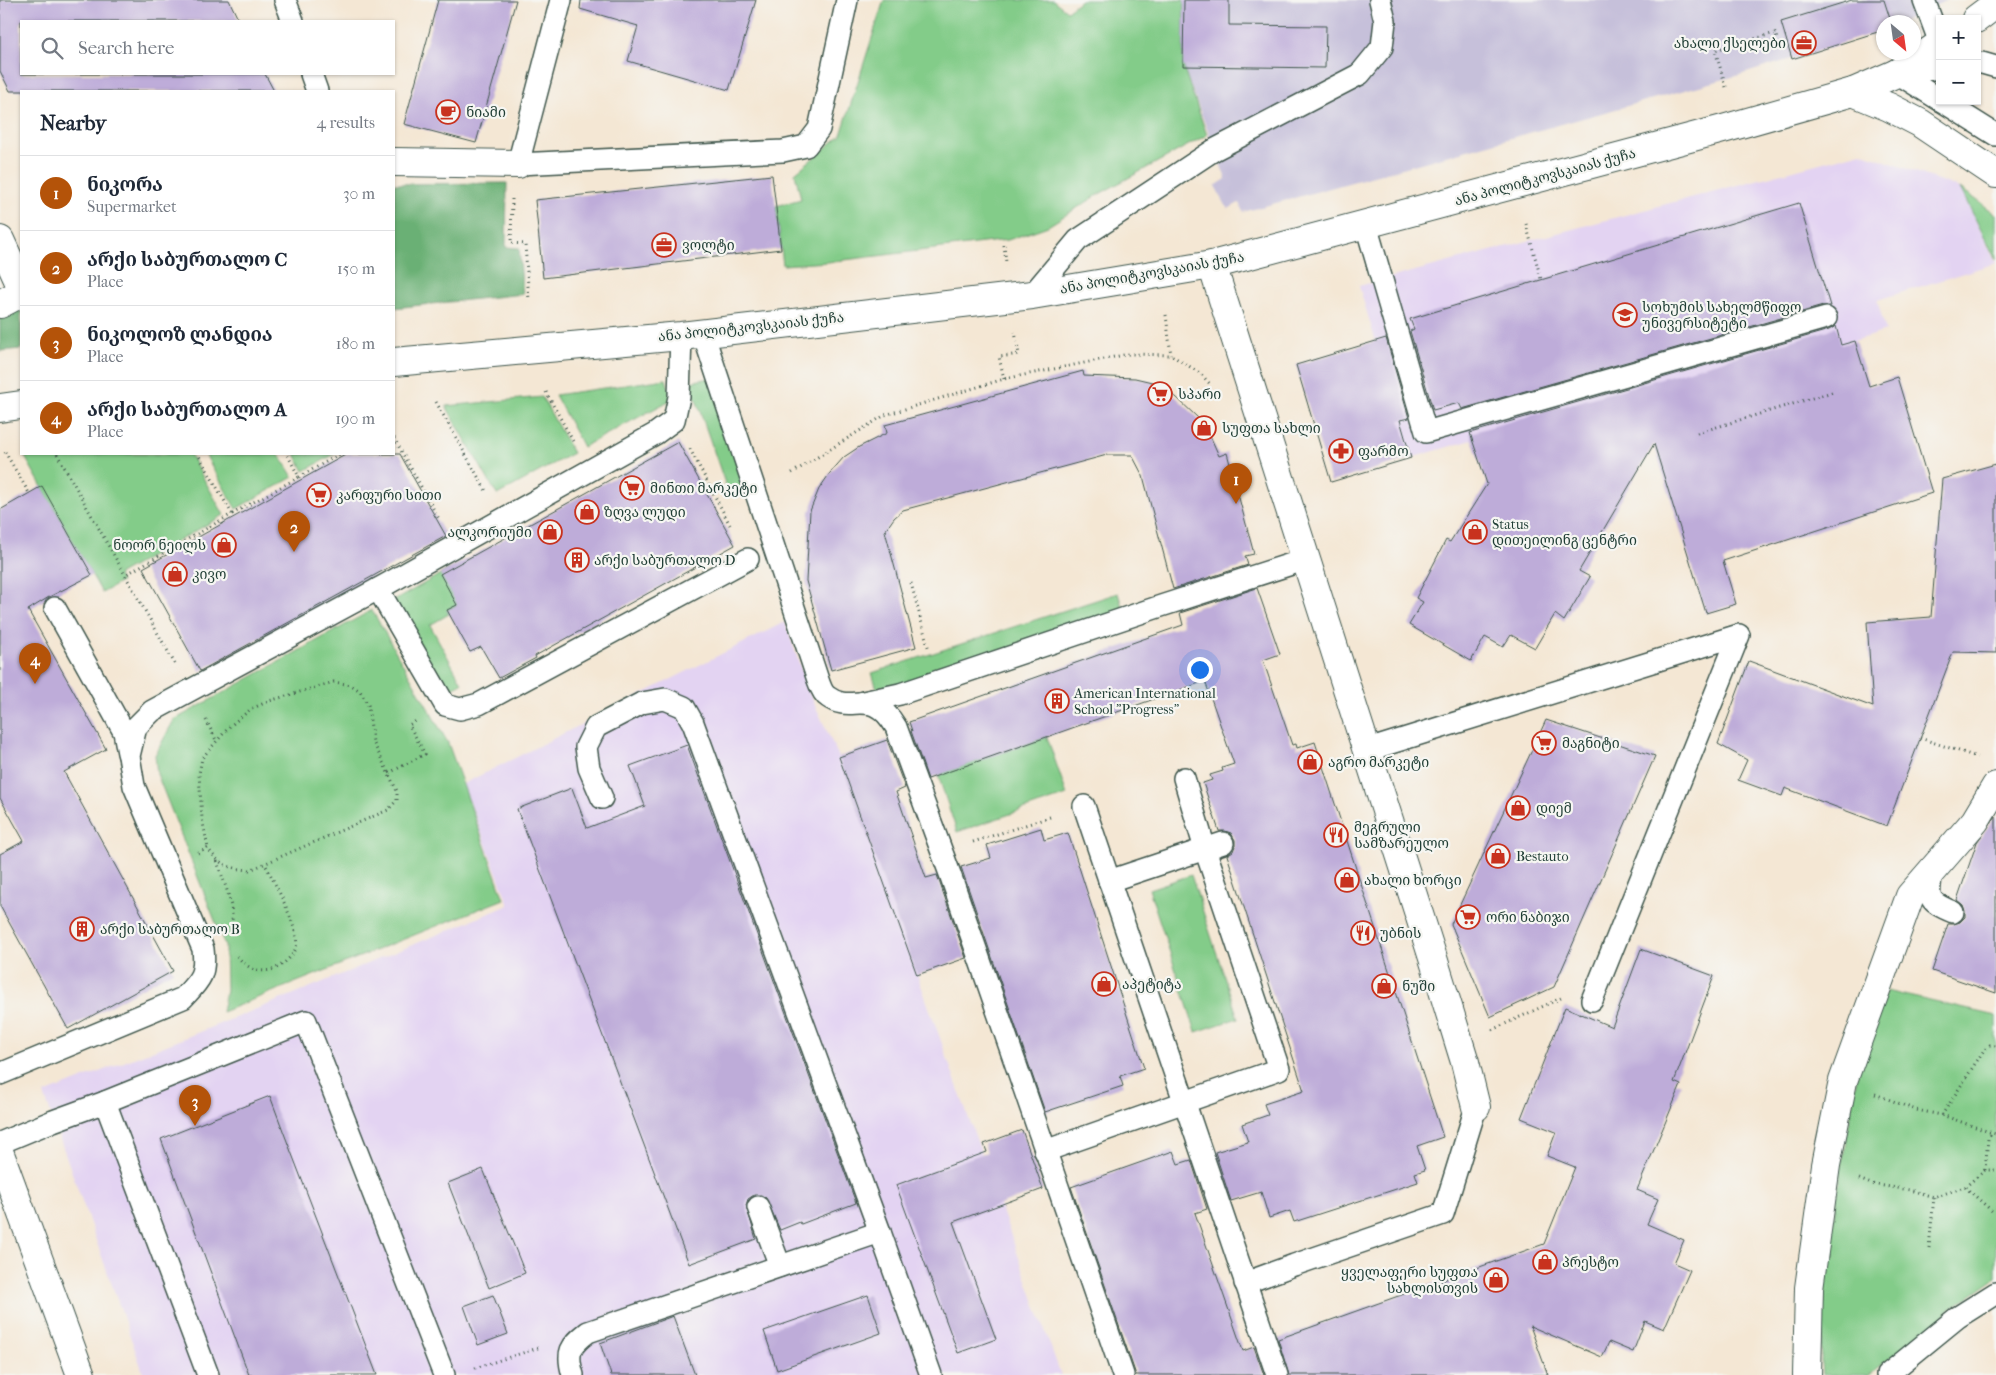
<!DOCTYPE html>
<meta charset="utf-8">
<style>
:root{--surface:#fff;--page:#f6f6f7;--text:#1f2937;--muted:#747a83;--line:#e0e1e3;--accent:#b45309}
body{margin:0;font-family:"IM FELL French Canon","Noto Serif Georgian",serif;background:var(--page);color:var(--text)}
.controls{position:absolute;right:15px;top:15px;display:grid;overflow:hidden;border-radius:0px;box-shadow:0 1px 4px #0004}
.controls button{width:45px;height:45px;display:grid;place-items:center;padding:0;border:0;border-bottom:1px solid var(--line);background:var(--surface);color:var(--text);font:25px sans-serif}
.compass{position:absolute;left:1876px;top:15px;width:45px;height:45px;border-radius:50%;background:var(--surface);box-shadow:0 1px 4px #0004;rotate:151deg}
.you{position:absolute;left:1199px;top:669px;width:18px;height:18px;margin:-12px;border:4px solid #fff;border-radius:50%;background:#1a73e8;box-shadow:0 0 0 8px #1a73e833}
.badge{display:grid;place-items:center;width:32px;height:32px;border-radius:50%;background:var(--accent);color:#fff;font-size:16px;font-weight:700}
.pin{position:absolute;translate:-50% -41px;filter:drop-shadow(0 1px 2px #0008)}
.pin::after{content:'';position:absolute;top:26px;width:18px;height:15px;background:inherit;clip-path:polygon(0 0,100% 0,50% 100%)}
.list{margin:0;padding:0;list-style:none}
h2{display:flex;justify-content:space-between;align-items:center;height:65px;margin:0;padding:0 20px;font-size:21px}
h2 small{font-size:16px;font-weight:400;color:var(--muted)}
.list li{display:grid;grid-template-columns:32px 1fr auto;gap:15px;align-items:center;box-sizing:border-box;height:75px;padding:0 20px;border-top:1px solid var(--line)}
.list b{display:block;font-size:19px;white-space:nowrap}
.list p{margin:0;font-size:16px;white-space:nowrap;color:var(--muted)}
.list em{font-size:16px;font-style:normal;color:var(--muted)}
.icon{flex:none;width:28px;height:28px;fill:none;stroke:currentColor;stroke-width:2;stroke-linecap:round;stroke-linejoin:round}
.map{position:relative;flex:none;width:1996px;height:1375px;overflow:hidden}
.search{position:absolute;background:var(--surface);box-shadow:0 1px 4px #0004;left:20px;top:20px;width:375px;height:55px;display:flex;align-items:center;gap:12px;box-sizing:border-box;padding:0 18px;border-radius:0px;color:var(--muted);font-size:19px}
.panel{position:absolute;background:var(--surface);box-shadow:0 1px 4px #0004;left:20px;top:90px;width:375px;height:365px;border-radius:0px}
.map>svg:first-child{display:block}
.built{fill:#e3d3f2}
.industrial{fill:#c6c0da}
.green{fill:#83cc89;stroke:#51845e}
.forest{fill:#6ab075;stroke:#447654}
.building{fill:#beacd9}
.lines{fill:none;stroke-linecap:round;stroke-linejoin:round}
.service-casing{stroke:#3f564c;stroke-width:24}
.minor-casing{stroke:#3f564c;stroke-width:30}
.tertiary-casing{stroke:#3f564c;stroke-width:30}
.path{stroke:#3f564c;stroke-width:3;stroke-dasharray:1 4;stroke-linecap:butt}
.service{stroke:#fff;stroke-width:21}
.minor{stroke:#fff;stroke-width:28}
.tertiary{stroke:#fff;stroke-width:28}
.labels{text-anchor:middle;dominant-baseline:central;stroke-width:4.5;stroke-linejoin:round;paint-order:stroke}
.poi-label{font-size:14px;fill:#1f3d34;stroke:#f6f6f2;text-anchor:start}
.street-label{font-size:14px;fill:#1f3d34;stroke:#f6f6f2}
</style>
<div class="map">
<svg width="1996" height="1375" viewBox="0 0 1996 1375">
<rect width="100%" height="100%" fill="#f6f6f2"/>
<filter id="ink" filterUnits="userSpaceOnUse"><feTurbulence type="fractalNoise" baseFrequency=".02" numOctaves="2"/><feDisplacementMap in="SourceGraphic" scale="10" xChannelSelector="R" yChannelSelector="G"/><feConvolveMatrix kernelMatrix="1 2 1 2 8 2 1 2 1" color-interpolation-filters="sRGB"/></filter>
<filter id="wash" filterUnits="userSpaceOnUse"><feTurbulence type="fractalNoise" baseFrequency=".0096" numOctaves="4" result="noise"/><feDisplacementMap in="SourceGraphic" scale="20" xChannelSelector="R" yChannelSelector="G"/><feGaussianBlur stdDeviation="1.12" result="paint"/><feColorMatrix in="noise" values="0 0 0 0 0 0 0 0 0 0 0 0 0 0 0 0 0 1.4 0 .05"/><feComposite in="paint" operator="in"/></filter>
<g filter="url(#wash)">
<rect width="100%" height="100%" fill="#f4e7d4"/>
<g class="built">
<path d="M1861,152l99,36 36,75 -119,37 9,31 -243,75 -24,-10 -208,62 -52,-172z"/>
<path d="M785,622l24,70 30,65 222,618h-917l-100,-281 233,-93 232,-96 -46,-121z"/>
</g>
<path class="industrial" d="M1184,0h763l-45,22h-18l-1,8 -140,44 -500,138 -4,-9 -11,6 -13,-23 11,-7 -43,-113z"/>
<g class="green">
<path d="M884,0h169l14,11 14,-11h103l-1,66 24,69 -106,58 -53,33 -40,14 -180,22 -45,3 -7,-59 25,-7 -6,-26 46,-38z"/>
<path d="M1960,188l36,26v46z"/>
<path d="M710,378l35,107 -16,10 -39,-113z"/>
<path d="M666,379l5,15 -2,7 -86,46 -28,-52z"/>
<path d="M542,397l31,56 -76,42 -51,-89z"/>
<path d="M33,454h157l34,61 -106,60 3,7 -19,11 -78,-138z"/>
<path d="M205,454h74l14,23 -57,32z"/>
<path d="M295,454h40l-31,17z"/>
<path d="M449,569l8,36 -10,5 2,4 -19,11 32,58 -19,10 -51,-91z"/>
<path d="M1118,593l6,20 -246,79 -6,-19z"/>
<path d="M372,610l76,133 56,156 -282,113 4,-22 -1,-44 -68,-172 -2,-19 19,-35z"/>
<path d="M1047,737l20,58 -110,37 -19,-57z"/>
<path d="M1191,875l47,143 -42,14 -47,-143z"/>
<path d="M1886,991l110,25v261l-45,32 -37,33 -46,33h-46l-1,-13 4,-85 18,-119 15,-88z"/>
</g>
<g class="forest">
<path d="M507,183l-1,64 13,1 4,46 -129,14v-124z"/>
<path d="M21,299v50l-21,2v-40z"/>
</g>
<g id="blocks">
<g class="building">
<path d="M0,0h229l10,21h-218v53h244l9,17h-264l-10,-20z"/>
<path d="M438,0h78l-40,143 -72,-19z"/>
<path d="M581,0h175l-27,90 -101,-29 10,-35 -58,-17z"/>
<path d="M1184,0h45v25l97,1 -1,42 -142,-2z"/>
<path d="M1852,0h32l7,22h-7v8l-92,29 -11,-37z"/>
<path d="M772,175l9,74 -238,29 -8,-78z"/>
<path d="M1799,203l31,103h-7l-361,103 -3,-6 -26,7 -23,-79 4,-2 -4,-10z"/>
<path d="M1836,326l5,19 14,-4 14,45 28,-9 35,116 -209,68 13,43 -30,9 -52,-169 -75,127 11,6 -26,44 -9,-7 -20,34 -24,-13 -8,12 -18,-10 -14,24 -62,-36 14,-23 -7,-4 30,-58 4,2 37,-58 -17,-51 359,-103z"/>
<path d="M1386,338l23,80 -9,2 11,38 -80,24 -35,-117z"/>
<path d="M1083,371l1,5 51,2 17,4 24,15 22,21 10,13 11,25 8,-3 27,101 -9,2 3,9 -75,24 -30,-113 -11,-21h-25l-204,55 -9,8 -9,13 31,116 -85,23 -25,-89 4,-70 9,-22 11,-16 14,-16 15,-10 28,-14 -2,-8z"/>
<path d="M678,442l57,103 -200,111 1,2 -37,20 -18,-31 -11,5 -23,-42 10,-5 -17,-31z"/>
<path d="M347,454h53l46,82 -246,135 -57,-103z"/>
<path d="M1996,464v189l-43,-1 -66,174 -102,-38 -3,8 -44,-16 9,-20 -29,-16 31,-83 124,46 -6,-85 64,-5 11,-138z"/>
<path d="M42,486l50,89 -43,22 -21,13 78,139 -42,23 109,199 -105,58 -68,-123v-52l24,-13 -24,-43v-288z"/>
<path d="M1257,588l23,66 -17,6 29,85 4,-1 1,4 18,-6 128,395 -26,9 8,24 -10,3 3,9 -124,40 -4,-11 -21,7 -8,-26 -30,9 -16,-49 33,-10 -6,-18 26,-9 -4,-11 40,-13 -77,-236 6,-4 2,-5v-6l-4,-7 -6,-2h-6l-16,-48 9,-3 -2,-5 13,-4 -1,-3 12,-4 -29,-83 -277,98 -17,-48h1l-3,-9 274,-97 -3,-12z"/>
<path d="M1546,720l109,36 -101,231 -64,30 -39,-93z"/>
<path d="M887,740l18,48 -9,4 30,86 11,-3 29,83 -49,17 -78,-218z"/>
<path d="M687,745l169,458 -55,21 -1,-2 -20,8 -14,-32 -5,-3h-7l-6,4 -2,6 10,34 -67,25 -172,-455 55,-21 15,40 58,-22 -15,-40z"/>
<path d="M1996,816v177l-64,-22 16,-47h6l6,-2 5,-5v-6l-2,-6 -6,-5 20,-58z"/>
<path d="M1041,828l3,12 24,-7 76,235 -24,8 3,10 -78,26 -84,-245 30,-9 -4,-13z"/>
<path d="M1641,949l73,27 -40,106 7,3 -44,105 21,9 -11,25 37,16 -10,23 16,7 -26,59 -19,-8 -12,31 -24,-10 -7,15 -72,-31 18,49h-259l-11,-36 266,-95 31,-77 -28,-11 9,-24 -35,-14 44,-111 47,20z"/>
<path d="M270,1096l15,40 92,239h-128l-88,-236z"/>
<path d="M1022,1130l21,59 -90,33 43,117 -38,14 -62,-168 91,-33 -3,-8z"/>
<path d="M1173,1151l5,13 13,-4 16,49 -12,4 48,138 11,-4 10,28h-128l-65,-188z"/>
<path d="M483,1169l42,104 -36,15 -41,-105z"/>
<path d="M493,1295l15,39 -30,11 -14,-39z"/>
<path d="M868,1295l13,38 -104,37 -13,-39z"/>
<path d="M673,1316l22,59h-84l-11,-32z"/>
</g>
</g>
</g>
<g filter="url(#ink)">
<use href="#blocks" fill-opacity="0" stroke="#3f564c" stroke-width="1"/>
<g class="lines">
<g class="service-casing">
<g id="service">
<path d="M285,0l8,21"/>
<path d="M561,0l-43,164 265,-13 23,-5 13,-17 28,-129"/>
<path d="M1924,0l16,43"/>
<path d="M1977,63h5l14,4"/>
<path d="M1897,73l43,27"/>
<path d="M1899,73l41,-5"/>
<path d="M311,74l6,17"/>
<path d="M1942,101l54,34"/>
<path d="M1366,225l60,207 400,-114"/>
<path d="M1032,295l46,-55 136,-90 146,-76 22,-27 3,-26 -5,-21"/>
<path d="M703,333l115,347c2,6 5,14 10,17 24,18 43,-12 68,30l54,147 173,501"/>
<path d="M378,589l67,116 15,4 19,-5 269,-145"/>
<path d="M55,608l69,124 4,21"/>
<path d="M863,702l37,-8 261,-88 146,-47"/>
<path d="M1368,750l371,-115 -147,365"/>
<path d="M602,798l-13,-30 -3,-21 10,-20 46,-24 23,-4 19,8 9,16 187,509"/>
<path d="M1084,806l193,569"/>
<path d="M1932,871c-4,26 -6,30 21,41"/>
<path d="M1109,881l114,-38"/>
<path d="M0,1074l183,-76c17,-18 23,-23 20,-49l-69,-163 -5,-30 7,-29 16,-16 226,-122 277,-155 19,-14 5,-23 2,-61"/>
<path d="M105,1102l103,273"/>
<path d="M0,1143l53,-22 52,-19 201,-81 138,354"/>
<path d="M1045,1151l234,-82 -74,-220 -21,-71"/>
<path d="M758,1207l22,59"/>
<path d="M1245,1283l49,-18 149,-51 33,-107"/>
<path d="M573,1375c-7,-23 -3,-29 15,-43l292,-100 51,143"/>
<path d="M1887,1375l71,-58 38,-24"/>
</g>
</g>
<g class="minor-casing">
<g id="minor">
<path d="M1976,19l20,-15"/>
<path d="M1897,73l43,-29"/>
<path d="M1853,92l36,15 31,16 76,51"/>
<path d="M394,162l124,2"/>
<path d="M0,240l21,46"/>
<path d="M1212,265l221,693 32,104 11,45"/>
<path d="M0,304l21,-11"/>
<path d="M1807,1375l2,-87 17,-123 17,-84 67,-185 65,-75 21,-35"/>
</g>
</g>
<g class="tertiary-casing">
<g id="tertiary">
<path d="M394,362l287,-26 351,-41 180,-30 511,-136 130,-37 44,-19"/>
<path d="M0,408l21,-3"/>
<path d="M0,1154l81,221"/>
</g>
</g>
<g class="path">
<path d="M1726,87l-11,-37 60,-17 2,6"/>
<path d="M512,199l-1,44 14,1 4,56"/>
<path d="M1526,224l15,55"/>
<path d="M1004,245l2,17"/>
<path d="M1166,315l5,40"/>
<path d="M1004,379l-5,-22 20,-3 -4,-22"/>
<path d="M546,392l28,51"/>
<path d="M436,402l50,89"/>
<path d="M1697,433l135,-41"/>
<path d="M394,438l45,81"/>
<path d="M690,449l40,76"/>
<path d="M5,452l24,41"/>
<path d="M57,454l68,121"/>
<path d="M792,473l93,-58 119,-36 125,-25 42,1 29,18 11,12"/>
<path d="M299,477l41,-23"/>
<path d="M232,514l67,-37 -12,-23"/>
<path d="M911,583l18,67"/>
<path d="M175,664l-50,-89 107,-61 -34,-60"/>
<path d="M206,720l10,20"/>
<path d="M1920,738l57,19"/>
<path d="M389,773l36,-19 -16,-29 7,-4"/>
<path d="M973,842l80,-26"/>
<path d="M198,853l10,-5c12,18 20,20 42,22l138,-60 9,-10v-9l-24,-49 -5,-37 -8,-14 -9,-6 -17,-3 -65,19 -18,8 -21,17 -28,32 -3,16 3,44 6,30"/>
<path d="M217,861c7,22 19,47 14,70"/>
<path d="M237,956c9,11 19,17 34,14 9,-2 22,-13 25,-23 5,-16 -23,-67 -31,-83"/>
<path d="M1492,1030l69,-32"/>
<path d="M1875,1094l41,16 26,5 42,-65 6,-5 6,1"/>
<path d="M1942,1115l50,18"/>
<path d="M1985,1170l3,-31 4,-6 4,1"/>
<path d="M1859,1179l12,5 39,6 24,7 31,-10 20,-17h11"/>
<path d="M1965,1187l28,25"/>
<path d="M1929,1248l5,-51"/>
<path d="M475,1368l63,-20"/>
</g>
<use href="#service" class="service"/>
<use href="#minor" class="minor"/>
<use href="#tertiary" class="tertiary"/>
</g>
</g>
<defs>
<g id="office-ring" transform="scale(1.25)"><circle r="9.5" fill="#f6f6f2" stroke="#c8321e" stroke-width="1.5"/><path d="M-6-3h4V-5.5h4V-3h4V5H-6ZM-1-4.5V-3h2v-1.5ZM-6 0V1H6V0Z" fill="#c8321e"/></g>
<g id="cafe-ring" transform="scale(1.25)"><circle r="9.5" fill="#f6f6f2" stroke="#c8321e" stroke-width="1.5"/><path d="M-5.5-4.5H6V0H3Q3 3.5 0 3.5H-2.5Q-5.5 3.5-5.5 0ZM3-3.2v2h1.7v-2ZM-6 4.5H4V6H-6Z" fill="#c8321e"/></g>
<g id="university-ring" transform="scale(1.25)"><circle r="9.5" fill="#f6f6f2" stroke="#c8321e" stroke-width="1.5"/><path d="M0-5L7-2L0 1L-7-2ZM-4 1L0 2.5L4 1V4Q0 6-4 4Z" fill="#c8321e"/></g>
<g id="supermarket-ring" transform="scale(1.25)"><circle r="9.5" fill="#f6f6f2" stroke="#c8321e" stroke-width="1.5"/><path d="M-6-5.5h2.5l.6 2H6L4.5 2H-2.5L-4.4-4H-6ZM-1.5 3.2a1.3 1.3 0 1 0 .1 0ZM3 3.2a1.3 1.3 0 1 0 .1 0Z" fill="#c8321e"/></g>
<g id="shop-ring" transform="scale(1.25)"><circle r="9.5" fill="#f6f6f2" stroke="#c8321e" stroke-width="1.5"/><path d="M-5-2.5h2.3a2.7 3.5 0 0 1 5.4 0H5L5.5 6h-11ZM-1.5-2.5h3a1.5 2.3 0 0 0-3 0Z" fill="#c8321e"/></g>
<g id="pharmacy-ring" transform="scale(1.25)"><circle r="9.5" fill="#f6f6f2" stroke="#c8321e" stroke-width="1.5"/><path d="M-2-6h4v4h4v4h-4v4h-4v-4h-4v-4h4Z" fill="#c8321e"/></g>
<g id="building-ring" transform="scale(1.25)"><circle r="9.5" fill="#f6f6f2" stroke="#c8321e" stroke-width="1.5"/><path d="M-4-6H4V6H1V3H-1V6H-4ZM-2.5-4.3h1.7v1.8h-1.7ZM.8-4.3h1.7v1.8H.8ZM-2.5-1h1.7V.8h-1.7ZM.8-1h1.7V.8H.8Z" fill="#c8321e"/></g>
<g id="restaurant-ring" transform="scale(1.25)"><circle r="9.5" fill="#f6f6f2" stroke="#c8321e" stroke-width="1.5"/><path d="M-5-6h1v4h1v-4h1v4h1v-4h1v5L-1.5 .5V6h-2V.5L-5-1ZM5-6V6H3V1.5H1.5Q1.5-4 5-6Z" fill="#c8321e"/></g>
</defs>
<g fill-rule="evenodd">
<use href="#office-ring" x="1804" y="43"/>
<use href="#cafe-ring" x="448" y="112"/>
<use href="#office-ring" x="664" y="245"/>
<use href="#university-ring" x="1625" y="315"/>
<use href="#supermarket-ring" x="1160" y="394"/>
<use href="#shop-ring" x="1204" y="428"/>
<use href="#pharmacy-ring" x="1341" y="451"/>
<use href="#supermarket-ring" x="632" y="488"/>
<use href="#supermarket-ring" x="319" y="495"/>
<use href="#shop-ring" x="587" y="512"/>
<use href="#shop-ring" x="550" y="532"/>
<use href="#shop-ring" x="1475" y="532"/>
<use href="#shop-ring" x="224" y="545"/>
<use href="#building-ring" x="577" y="560"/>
<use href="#shop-ring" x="175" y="574"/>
<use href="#building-ring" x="1057" y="701"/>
<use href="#supermarket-ring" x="1544" y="743"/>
<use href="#shop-ring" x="1310" y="762"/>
<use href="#shop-ring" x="1518" y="808"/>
<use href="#restaurant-ring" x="1336" y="835"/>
<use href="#shop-ring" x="1498" y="856"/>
<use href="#shop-ring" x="1347" y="880"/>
<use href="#supermarket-ring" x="1468" y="917"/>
<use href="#building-ring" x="82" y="929"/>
<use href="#restaurant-ring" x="1363" y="933"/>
<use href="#shop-ring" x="1104" y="984"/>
<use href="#shop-ring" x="1384" y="986"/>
<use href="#shop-ring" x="1545" y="1262"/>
<use href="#shop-ring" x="1496" y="1280"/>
</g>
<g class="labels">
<g class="poi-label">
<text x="1786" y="43" text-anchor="end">ახალი ქსელები</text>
<text x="466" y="112">ნიამი</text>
<text x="682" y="245">ვოლტი</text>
<text x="1642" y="307">სოხუმის სახელმწიფო<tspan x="1642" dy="16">უნივერსიტეტი</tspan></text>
<text x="1178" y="394">სპარი</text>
<text x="1222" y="428">სუფთა სახლი</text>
<text x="1358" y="451">ფარმო</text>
<text x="650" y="488">მინთი მარკეტი</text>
<text x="336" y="495">კარფური სითი</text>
<text x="604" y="512">ზღვა ლუდი</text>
<text x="1492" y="524">Status<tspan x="1492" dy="16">დითეილინგ ცენტრი</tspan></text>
<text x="532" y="532" text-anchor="end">ალკორიუმი</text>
<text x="206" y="545" text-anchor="end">ნოორ ნეილს</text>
<text x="594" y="560">არქი საბურთალო D</text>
<text x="192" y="574">კივო</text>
<text x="1074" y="693">American International<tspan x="1074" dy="16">School "Progress"</tspan></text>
<text x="1562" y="743">მაგნიტი</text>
<text x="1328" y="762">აგრო მარკეტი</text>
<text x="1536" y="808">დიემ</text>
<text x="1354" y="827">მეგრული<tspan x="1354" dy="16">სამზარეულო</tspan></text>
<text x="1516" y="856">Bestauto</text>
<text x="1364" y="880">ახალი ხორცი</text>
<text x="1486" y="917">ორი ნაბიჯი</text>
<text x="100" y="929">არქი საბურთალო B</text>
<text x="1380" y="933">უბნის</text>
<text x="1122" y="984">აპეტიტა</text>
<text x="1402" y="986">ნუში</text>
<text x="1562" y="1262">პრესტო</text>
<text x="1478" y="1272" text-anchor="end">ყველაფერი სუფთა<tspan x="1478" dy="16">სახლისთვის</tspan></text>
</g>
<g class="street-label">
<text transform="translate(1545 177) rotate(-15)">ანა პოლიტკოვსკაიას ქუჩა</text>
<text transform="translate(1152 273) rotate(-10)">ანა პოლიტკოვსკაიას ქუჩა</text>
<text transform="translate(751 327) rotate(-6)">ანა პოლიტკოვსკაიას ქუჩა</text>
</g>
</g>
</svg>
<div class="controls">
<button>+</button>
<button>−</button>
</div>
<svg class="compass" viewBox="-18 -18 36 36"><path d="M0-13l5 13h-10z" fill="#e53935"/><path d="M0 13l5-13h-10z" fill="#747a83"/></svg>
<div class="you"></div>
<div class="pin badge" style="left:1236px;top:504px">1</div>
<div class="pin badge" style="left:294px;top:552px">2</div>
<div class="pin badge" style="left:195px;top:1126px">3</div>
<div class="pin badge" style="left:35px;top:684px">4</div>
<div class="search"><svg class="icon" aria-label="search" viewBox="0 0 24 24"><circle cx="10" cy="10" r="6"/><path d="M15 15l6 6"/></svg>Search here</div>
<section class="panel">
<h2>Nearby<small>4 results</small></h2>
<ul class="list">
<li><span class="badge">1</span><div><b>ნიკორა</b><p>Supermarket</p></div><em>30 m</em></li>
<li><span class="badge">2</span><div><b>არქი საბურთალო C</b><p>Place</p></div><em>150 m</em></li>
<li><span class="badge">3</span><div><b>ნიკოლოზ ლანდია</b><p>Place</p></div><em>180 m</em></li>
<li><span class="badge">4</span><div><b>არქი საბურთალო A</b><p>Place</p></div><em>190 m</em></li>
</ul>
</section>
</div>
